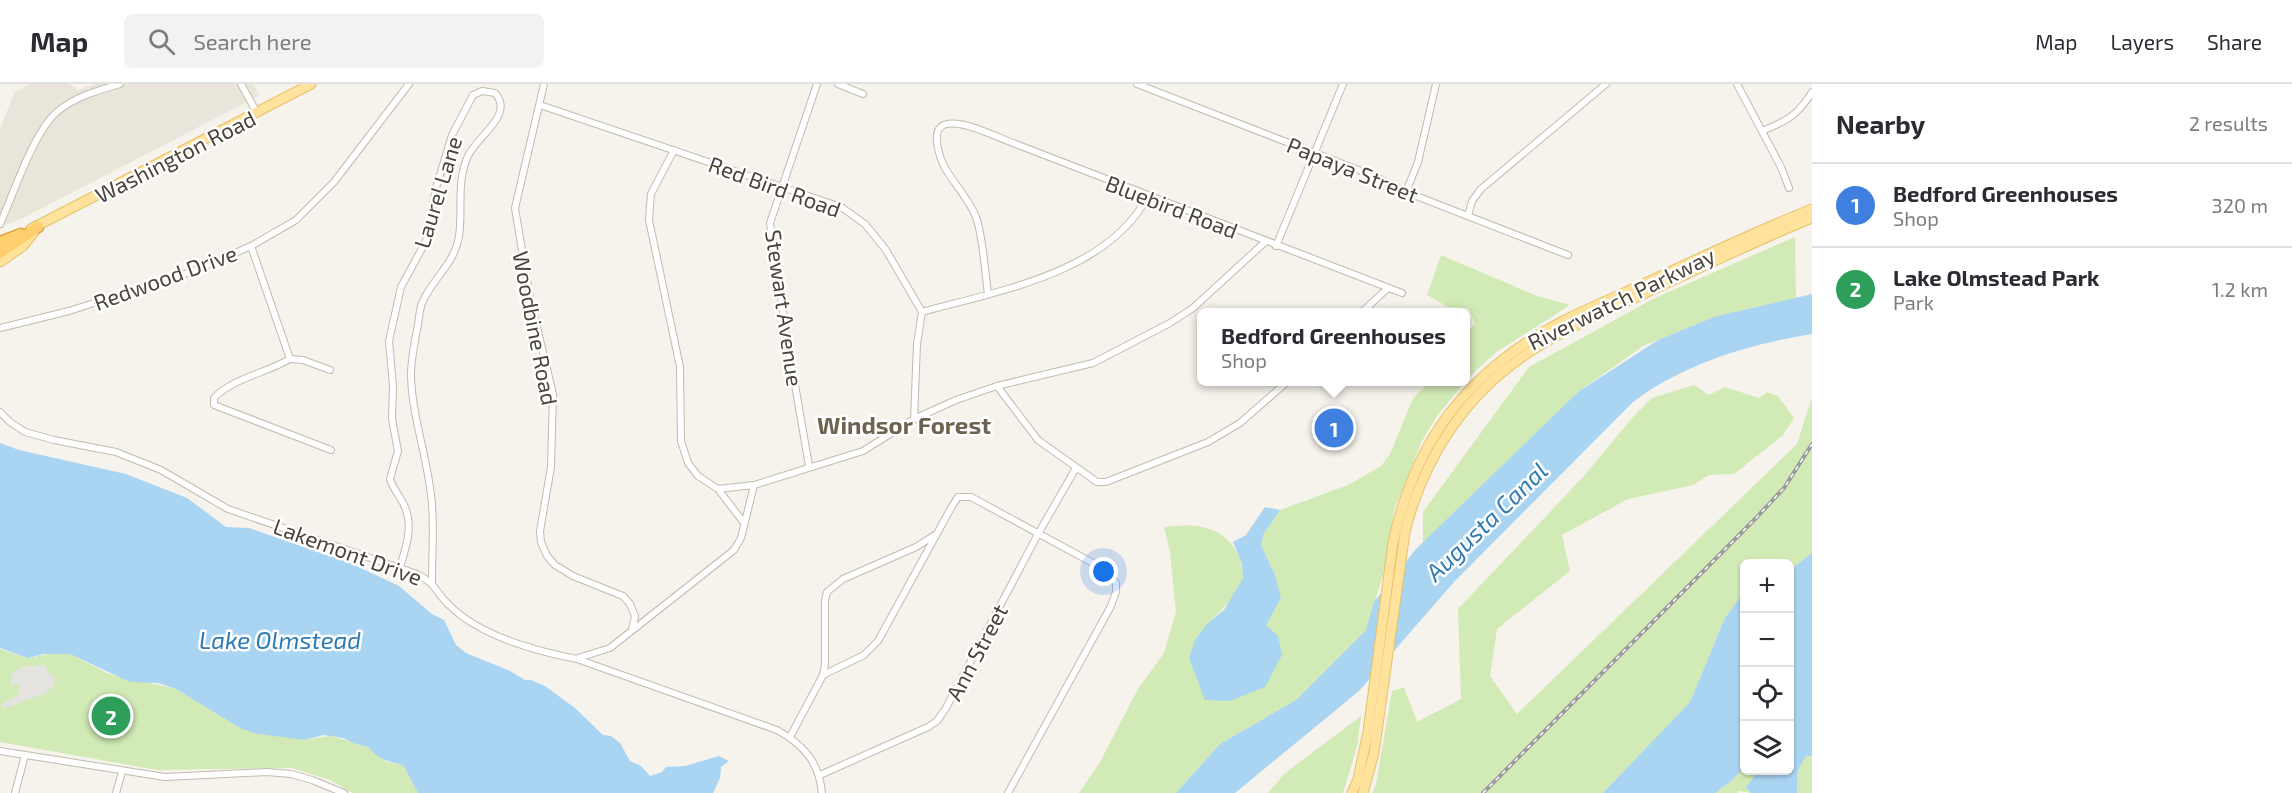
<!DOCTYPE html>
<meta charset="utf-8">
<style>
:root{--surface:#fff;--page:#f2f2f3;--text:#2b2b33;--muted:#7c7c81;--line:#e1e1e2;--accent:#fc3f1d}
body{margin:0;font-family:"Exo 2",sans-serif;background:var(--page);color:var(--text)}
.controls{position:absolute;right:18px;bottom:18px;display:grid;overflow:hidden;border-radius:9px;box-shadow:0 2px 4px #0004}
.controls button{width:54px;height:54px;display:grid;place-items:center;padding:0;border:0;border-bottom:2px solid var(--line);background:var(--surface);color:var(--text);font:30px sans-serif}
.you{position:absolute;left:1104px;top:488px;width:21px;height:21px;margin:-15px;border:4px solid #fff;border-radius:50%;background:#1a73e8;box-shadow:0 0 0 9px #1a73e833}
.badge{display:grid;place-items:center;width:39px;height:39px;border-radius:50%;background:var(--accent);color:#fff;font-size:20px;font-weight:700}
.pin{position:absolute;translate:-50% -50%;border:3px solid #fff;box-shadow:0 2px 6px #0006}
.popup{position:absolute;left:1197px;top:224px;width:273px;height:78px;box-sizing:border-box;display:grid;place-content:center;border-radius:9px;background:var(--surface);filter:drop-shadow(0 2px 4px #0005);font-size:20px;white-space:nowrap;color:var(--muted)}
.popup b{font-size:22px;color:var(--text)}
.popup::after{content:'';position:absolute;left:50%;top:100%;margin-left:-12px;border:12px solid transparent;border-top-color:var(--surface)}
.list{margin:0;padding:0;list-style:none}
h2{display:flex;justify-content:space-between;align-items:center;height:78px;margin:0;padding:0 24px;font-size:26px}
h2 small{font-size:20px;font-weight:400;color:var(--muted)}
.list li{display:grid;grid-template-columns:39px 1fr auto;gap:18px;align-items:center;box-sizing:border-box;height:84px;padding:0 24px;border-top:2px solid var(--line)}
.list b{display:block;font-size:22px;white-space:nowrap}
.list p{margin:0;font-size:20px;white-space:nowrap;color:var(--muted)}
.list em{font-size:20px;font-style:normal;color:var(--muted)}
.icon{flex:none;width:33px;height:33px;fill:none;stroke:currentColor;stroke-width:2;stroke-linecap:round;stroke-linejoin:round}
.map{position:relative;flex:none;width:1812px;height:709px;overflow:hidden}
header{display:flex;align-items:center;gap:36px;box-sizing:border-box;height:84px;padding:0 30px;background:var(--surface);border-bottom:2px solid var(--line)}
header strong{font-size:28px}
nav{display:flex;gap:33px;margin-inline-start:auto;font-size:21px}
.search{width:420px;height:54px;background:var(--page);display:flex;align-items:center;gap:15px;box-sizing:border-box;padding:0 21px;border-radius:9px;color:var(--muted);font-size:22px}
main{display:flex}
aside{flex:1;background:var(--surface)}
.map>svg:first-child{display:block}
.residential{fill:#eae5da}
.green{fill:#d2eab5}
.parking{fill:#e5e3e0}
.water{fill:#a9d4f2}
.lines{fill:none;stroke-linecap:round;stroke-linejoin:round}
.minor-casing{stroke:#c2bbae;stroke-width:8}
.primary-casing{stroke:#e6c16a;stroke-width:11}
.motorway-casing{stroke:#e0a43c;stroke-width:13}
.minor{stroke:#fff;stroke-width:6}
.primary{stroke:#ffe39c;stroke-width:9}
.motorway{stroke:#ffcf6e;stroke-width:10}
.rail-casing{stroke:#9a9a9a;stroke-width:4}
.rail{stroke:#fff;stroke-width:1.5;stroke-dasharray:4.5;stroke-linecap:butt}
.labels{text-anchor:middle;dominant-baseline:central;stroke-width:5;stroke-linejoin:round;paint-order:stroke}
.street-label{font-size:22px;fill:#4b4439;stroke:#fff}
.neighbourhood-label{font-size:24px;font-weight:bold;fill:#6e6250;stroke:#fff}
.water-label{font-size:24px;font-style:italic;fill:#2e7ab2;stroke:#fff}
</style>
<header>
<strong>Map</strong>
<div class="search"><svg class="icon" aria-label="search" viewBox="0 0 24 24"><circle cx="10" cy="10" r="6"/><path d="M15 15l6 6"/></svg>Search here</div>
<nav><a>Map</a><a>Layers</a><a>Share</a></nav>
</header>
<main>
<div class="map">
<svg width="1812" height="709" viewBox="0 0 1812 709">
<rect width="100%" height="100%" fill="#f6f3ec"/>
<path class="residential" d="M29,0h40l9,6 17,-6h159l5,12 -240,124 -19,6v-97l14,-36z"/>
<g class="green">
<path d="M1795,153l1,63 -87,19 -66,27 -65,46 -155,151v-31l106,-145 126,-69z"/>
<path d="M1441,171l96,41 33,9 -75,48 -26,24 -32,39 -15,25 -27,67 -12,67 -17,55 -70,70 -76,44 -44,49h-97l21,-31 38,-73 26,-36 12,-41 -6,-60 -6,-25c32,-4 61,-2 75,30 3,7 5,16 3,23 -7,17 -21,32 -35,44l71,12 -13,-11 10,-50 -14,-30 3,-12 16,-23 68,-25 33,-19 9,-12 23,-56 17,-16h36v-48l9,-11 -7,-15 -20,-1 -21,-12z"/>
<path d="M1694,301l15,10 16,-8 34,11 8,-6 11,4 16,22 -11,17 -49,39 -25,1 -16,10 -65,14 -66,36 8,36 -73,58 -7,47 27,38 280,-270 15,-47v156l-22,17v-7h-46v31l-4,3 -15,21 -35,84 -87,91h-231l4,-9 16,-93 12,-4 13,35 44,-23 -3,-90 125,-132 49,-59 20,-20z"/>
<path d="M0,565l28,9 21,-4h21l39,20 67,15 64,39 64,12 27,-4 35,10 21,16 16,3 15,28h-65l-23,-13 -38,-12 -135,2 -157,-28z"/>
<path d="M1361,632l-4,31 -14,46h-75l17,-20z"/>
<path d="M1806,672h6v37h-15v-21z"/>
<path d="M1744,684v2l14,1 -12,16 5,6 -12,-2 -2,2h-22l16,-12z"/>
</g>
<path class="parking" d="M44,581l6,10 6,2 -3,9 -7,7 -43,16 -2,-5 15,-7 4,-7v-7l-8,4 -1,-2 1,-12 10,-6z"/>
<g class="water">
<path d="M1812,210v40c-65,11 -126,29 -179,68l-179,180 -95,109 -124,102h-59l44,-49 76,-44 70,-70 8,-28 42,-53 162,-157 80,-52 56,-23z"/>
<path d="M0,359l19,7 107,24 61,24 39,29 23,1 101,35 49,23 33,28 12,6 12,25 10,8 44,18 15,9h6l14,6 30,22 28,27 8,1 9,7 10,18 11,5 9,10 12,-4 4,-5 19,-1 34,-10 10,5 -8,6 -1,11 -7,15h-295l-15,-28c-14,-3 -25,-6 -35,-18l-15,-4 -10,-5 -19,-3 -20,5 -51,-7 -13,-5 -64,-39 -18,-6 -28,-1 -60,-28h-26l-16,4 -28,-10z"/>
<path d="M1265,423l15,3 -16,23 -3,12 14,30 6,23 -15,27 12,11 4,19 -17,32 -35,14 -25,-1 -16,-42 6,-18 12,-16 17,-14 19,-32 -1,-14 -9,-22 13,-7z"/>
<path d="M1812,469v203h-6l-9,16v21h-46l-5,-6 12,-16 32,-1v-200z"/>
<path d="M1744,510v174l-13,13 -16,12h-112l87,-91 35,-84 15,-21z"/>
</g>
<g class="lines">
<g class="minor-casing">
<g id="minor">
<path d="M241,0l16,29"/>
<path d="M544,0l-29,124 15,90 23,96 -2,73 -11,64 1,11 6,14 8,9 18,11 50,20 7,8 5,12 -3,14"/>
<path d="M838,0l25,10"/>
<path d="M1137,0l237,92 32,16 162,63"/>
<path d="M1737,0l44,83 8,21"/>
<path d="M540,21l301,102 24,17 21,26 36,62"/>
<path d="M1762,47c25,-10 36,-16 50,-39"/>
<path d="M674,66l-23,44 -2,26 31,147 1,74 7,22 10,13 20,13 26,34"/>
<path d="M1406,108l12,-30 18,-78"/>
<path d="M1468,132l4,-15 9,-12 125,-105"/>
<path d="M0,140c13,-29 34,-93 57,-112 17,-15 42,-22 63,-28"/>
<path d="M251,162l39,113 13,1 27,10"/>
<path d="M1276,162l67,-162"/>
<path d="M988,210c-3,-21 -5,-58 -12,-77 -7,-18 -23,-34 -32,-51 -4,-8 -8,-21 -7,-31 3,-28 61,3 76,8l389,150"/>
<path d="M922,228c76,-21 186,-39 226,-116"/>
<path d="M1362,228l26,-24"/>
<path d="M0,244l69,-17 125,-40 57,-25 45,-26 38,-38 75,-98"/>
<path d="M290,275c-24,14 -57,19 -76,39v7l117,45"/>
<path d="M997,302l41,54 59,42h9l102,-40 32,-19 47,-41"/>
<path d="M0,328l10,10 15,10 29,8 62,12 45,18 67,39 189,65c21,11 17,17 32,31 31,31 86,46 128,54l200,71c27,15 42,32 45,63"/>
<path d="M914,335l3,-75 5,-32"/>
<path d="M809,382l-21,-122 -18,-121 47,-139"/>
<path d="M718,405l36,-4 109,-34 51,-32 42,-19 41,-14 96,-23 77,-40 23,-15 72,-66"/>
<path d="M400,483c6,-20 14,-41 4,-62 -4,-9 -11,-16 -14,-26l8,-28 -6,-32 1,-33 -4,-45 12,-54 25,-46 10,-53 16,-53 21,-40 9,-4 13,2c20,22 -18,43 -27,63 -12,26 -5,54 -9,80 -4,28 -27,43 -37,67 -3,8 -3,18 -5,27 -3,15 -6,30 -6,45 1,44 18,86 21,130 2,25 0,51 0,77"/>
<path d="M578,574l32,-10 124,-98 7,-12 13,-53"/>
<path d="M823,591l2,-11v-64l2,-8 16,-13 73,-32 19,-12"/>
<path d="M790,653l33,-62 41,-20 14,-14 73,-133 7,-11h13l133,72 12,14v9l-5,14 -103,187"/>
<path d="M0,667l165,26 102,-5 24,2 21,6 32,13"/>
<path d="M820,691l108,-48 9,-6 9,-13 92,-174 38,-66"/>
<path d="M15,709l10,-38"/>
<path d="M116,709l6,-21"/>
</g>
</g>
<g class="primary-casing">
<g id="primary">
<path d="M31,145l280,-145"/>
<path d="M0,178l23,-16 11,-14"/>
<path d="M1352,709l6,-14 10,-47 25,-189c19,-89 61,-154 139,-204 35,-23 80,-40 118,-58 54,-25 107,-50 162,-72"/>
<path d="M1363,709l11,-40 31,-221c18,-73 60,-138 123,-179 38,-25 81,-43 122,-62 54,-25 107,-51 162,-73"/>
</g>
</g>
<g class="motorway-casing">
<g id="motorway">
<path d="M0,158l21,-8"/>
<path d="M0,169l38,-26"/>
</g>
</g>
<use href="#minor" class="minor"/>
<use href="#primary" class="primary"/>
<use href="#motorway" class="motorway"/>
<g class="rail-casing">
<path id="rail" d="M1483,709l274,-276 27,-29 28,-44"/>
</g>
<use href="#rail" class="rail"/>
</g>
<g class="labels">
<g class="street-label">
<text transform="translate(175 72) rotate(-27)">Washington Road</text>
<text transform="translate(1353 85) rotate(22)">Papaya Street</text>
<text transform="translate(775 102) rotate(20)">Red Bird Road</text>
<text transform="translate(437 108) rotate(-73)">Laurel Lane</text>
<text transform="translate(1172 122) rotate(21)">Bluebird Road</text>
<text transform="translate(165 193) rotate(-20)">Redwood Drive</text>
<text transform="translate(1621 214) rotate(-26)">Riverwatch Parkway</text>
<text transform="translate(785 224) rotate(82)">Stewart Avenue</text>
<text transform="translate(536 244) rotate(79)">Woodbine Road</text>
<text transform="translate(348 467) rotate(20)">Lakemont Drive</text>
<text transform="translate(976 568) rotate(-62)">Ann Street</text>
</g>
<g class="neighbourhood-label">
<text x="904" y="340">Windsor Forest</text>
</g>
<g class="water-label">
<text transform="translate(1486 437) rotate(-44)">Augusta Canal</text>
<text x="280" y="555">Lake Olmstead</text>
</g>
</g>
</svg>
<div class="controls">
<button>+</button>
<button>−</button>
<button><svg class="icon" aria-label="locate" viewBox="0 0 24 24"><circle cx="12" cy="12" r="6"/><path d="M12 2v4M12 18v4M2 12h4M18 12h4"/></svg></button>
<button><svg class="icon" aria-label="layers" viewBox="0 0 24 24"><path d="M12 4l9 5-9 5-9-5zM3 14l9 5 9-5"/></svg></button>
</div>
<div class="you"></div>
<div class="pin badge" style="left:1334px;top:344px;background:#3f7fe0">1</div>
<div class="popup"><b>Bedford Greenhouses</b>Shop</div>
<div class="pin badge" style="left:111px;top:632px;background:#2e9e5b">2</div>
</div>
<aside>
<h2>Nearby<small>2 results</small></h2>
<ul class="list">
<li><span class="badge" style="background:#3f7fe0">1</span><div><b>Bedford Greenhouses</b><p>Shop</p></div><em>320 m</em></li>
<li><span class="badge" style="background:#2e9e5b">2</span><div><b>Lake Olmstead Park</b><p>Park</p></div><em>1.2 km</em></li>
</ul>
</aside>
</main>
